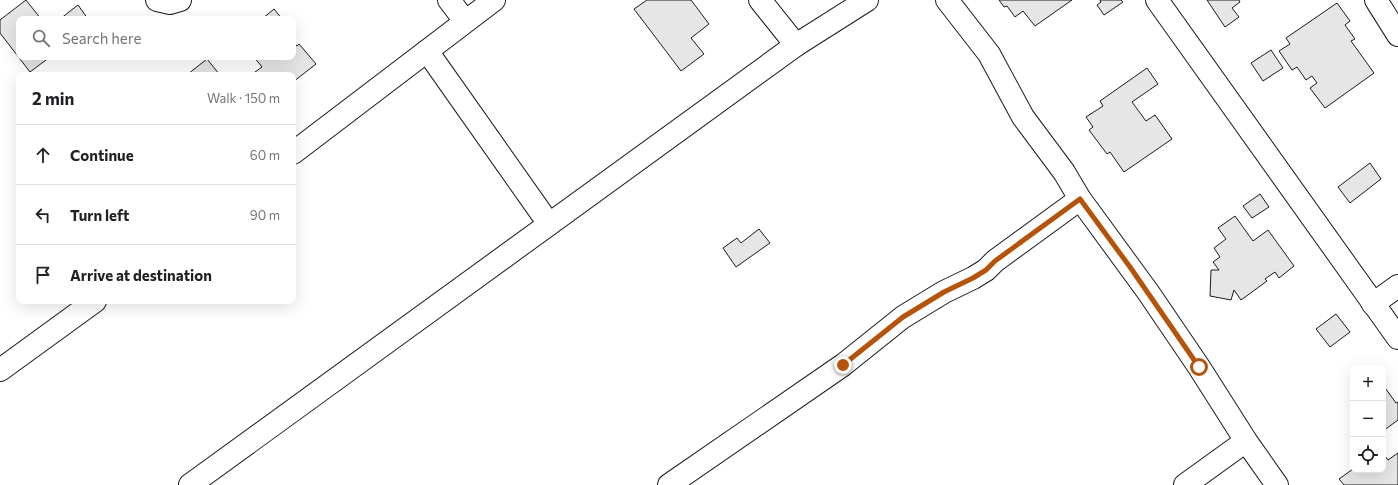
<!DOCTYPE html>
<meta charset="utf-8">
<style>
:root{--surface:#fff;--page:#f6f6f6;--text:#202124;--muted:#757577;--line:#e0e0e0}
body{margin:0;font-family:Commissioner,sans-serif;background:var(--page);color:var(--text)}
.controls{position:absolute;right:12px;bottom:12px;display:grid;overflow:hidden;border-radius:8px;box-shadow:0 4px 16px #0002}
.controls button{width:36px;height:36px;display:grid;place-items:center;padding:0;border:0;border-bottom:1px solid var(--line);background:var(--surface);color:var(--text);font:20px sans-serif}
.stop{position:absolute;width:12px;height:12px;margin:-9px;border:3px solid #b45309;border-radius:50%;background:#fff}
.stop.end{background:#b45309;border-color:#fff;box-shadow:0 1px 4px #0008}
.list{margin:0;padding:0;list-style:none}
h2{display:flex;justify-content:space-between;align-items:center;height:52px;margin:0;padding:0 16px;font-size:17px}
h2 small{font-size:13px;font-weight:400;color:var(--muted)}
.list li{display:grid;grid-template-columns:26px 1fr auto;gap:12px;align-items:center;box-sizing:border-box;height:60px;padding:0 16px;border-top:1px solid var(--line)}
.list b{display:block;font-size:15px;white-space:nowrap}
.list em{font-size:13px;font-style:normal;color:var(--muted)}
.icon{flex:none;width:22px;height:22px;fill:none;stroke:currentColor;stroke-width:2;stroke-linecap:round;stroke-linejoin:round}
.map{position:relative;flex:none;width:1398px;height:485px;overflow:hidden}
.search{position:absolute;background:var(--surface);box-shadow:0 4px 16px #0002;left:16px;top:16px;width:280px;height:44px;display:flex;align-items:center;gap:10px;box-sizing:border-box;padding:0 14px;border-radius:8px;color:var(--muted);font-size:15px}
.panel{position:absolute;background:var(--surface);box-shadow:0 4px 16px #0002;left:16px;top:72px;width:280px;height:232px;border-radius:8px}
.map>svg:first-child{display:block}
.building{fill:#e6e6e6;stroke:#1a1a1a}
.lines{fill:none;stroke-linecap:round;stroke-linejoin:round}
.minor-casing{stroke:#1a1a1a;stroke-width:24}
.minor{stroke:#fff;stroke-width:22}
.route{stroke:#b45309;stroke-width:5}
</style>
<div class="map">
<svg width="1398" height="485" viewBox="0 0 1398 485">
<rect width="100%" height="100%" fill="#fff"/>
<g class="building">
<path d="M26,0l15,19h-22v38h31l-20,15 -30,-39v-13z"/>
<path d="M647,0h44l18,24 -18,14 13,16 -23,17 -47,-62z"/>
<path d="M999,0h73l-37,26 -12,-15 -8,6 -8,-11 -3,1z"/>
<path d="M1100,0h21l2,2 -19,13 -7,-10 4,-3z"/>
<path d="M1207,0h32l1,2 -8,6 7,9 -14,10z"/>
<path d="M1337,3l13,18 -5,4 10,14 -4,2 23,32 -49,35 -15,-20 7,-5 -5,-7 -6,4 -9,-13 -5,3 -13,-19 11,-7 -4,-6z"/>
<path d="M78,5l10,14h-28z"/>
<path d="M274,9l8,10h-20z"/>
<path d="M293,42l4,4 2,-2 17,20 -23,18v-7h-36l-2,-3 7,-5 -8,-10h39z"/>
<path d="M1271,50l12,18 -20,13 -12,-18z"/>
<path d="M207,59l13,16h-31l-1,-1z"/>
<path d="M1147,68l11,16 -26,18 14,19 9,-6 17,24 -48,33 -14,-20 -3,2 -18,-24 4,-3 -7,-10 17,-11 -3,-5z"/>
<path d="M1370,163l11,16 -31,24 -12,-16z"/>
<path d="M1260,194l9,13 -17,11 -9,-12z"/>
<path d="M1235,216l18,25 15,-11 26,36 -15,12 -4,-6 -10,7 2,2 -26,19 -7,-10 -3,10 -21,-4 1,-26h8l-6,-8 7,-5 -6,-9 12,-9 -8,-11z"/>
<path d="M759,229l11,14 -34,24 -13,-19 14,-10 4,5z"/>
<path d="M1336,314l14,18 -20,15 -14,-18z"/>
<path d="M1383,385l13,18 2,-1v18l-15,11z"/>
<path d="M1383,453l5,7 10,-7v32h-54l-5,-6 14,-10 30,1z"/>
</g>
<g class="lines">
<g class="minor-casing">
<g id="minor">
<path d="M157,0l13,3 10,-3"/>
<path d="M449,0l16,21"/>
<path d="M947,0l42,54 34,63 41,55 16,27 68,93 51,75 47,74 31,44"/>
<path d="M1157,0l241,338"/>
<path d="M1376,0l22,35"/>
<path d="M796,45l71,-45"/>
<path d="M427,51l122,173"/>
<path d="M293,153l201,-153"/>
<path d="M1373,304l25,-18"/>
<path d="M0,370l95,-69"/>
<path d="M190,485l606,-440 -36,-45"/>
<path d="M669,485l174,-120 60,-48 41,-25 29,-14 13,-8 9,-9 85,-62"/>
<path d="M1185,485l61,-44"/>
</g>
</g>
<use href="#minor" class="minor"/>
</g>
<g class="lines">
<path class="route" d="M843,365l60,-48 41,-25 29,-14 13,-8 9,-9 85,-62 50,68 69,100"/>
</g>
</svg>
<div class="controls">
<button>+</button>
<button>−</button>
<button><svg class="icon" aria-label="locate" viewBox="0 0 24 24"><circle cx="12" cy="12" r="6"/><path d="M12 2v4M12 18v4M2 12h4M18 12h4"/></svg></button>
</div>
<div class="stop" style="left:1199px;top:367px"></div>
<div class="stop end" style="left:843px;top:365px"></div>
<div class="search"><svg class="icon" aria-label="search" viewBox="0 0 24 24"><circle cx="10" cy="10" r="6"/><path d="M15 15l6 6"/></svg>Search here</div>
<section class="panel">
<h2>2 min<small>Walk · 150 m</small></h2>
<ul class="list">
<li><svg class="icon" aria-label="ahead" viewBox="0 0 24 24"><path d="M12 20V5M6 11l6-6 6 6"/></svg><div><b>Continue</b></div><em>60 m</em></li>
<li><svg class="icon" aria-label="left" viewBox="0 0 24 24"><path d="M17 20v-9H6M10 6l-5 5 5 5"/></svg><div><b>Turn left</b></div><em>90 m</em></li>
<li><svg class="icon" aria-label="arrive" viewBox="0 0 24 24"><path d="M6 21V4h12l-3 4 3 4H6"/></svg><div><b>Arrive at destination</b></div></li>
</ul>
</section>
</div>
